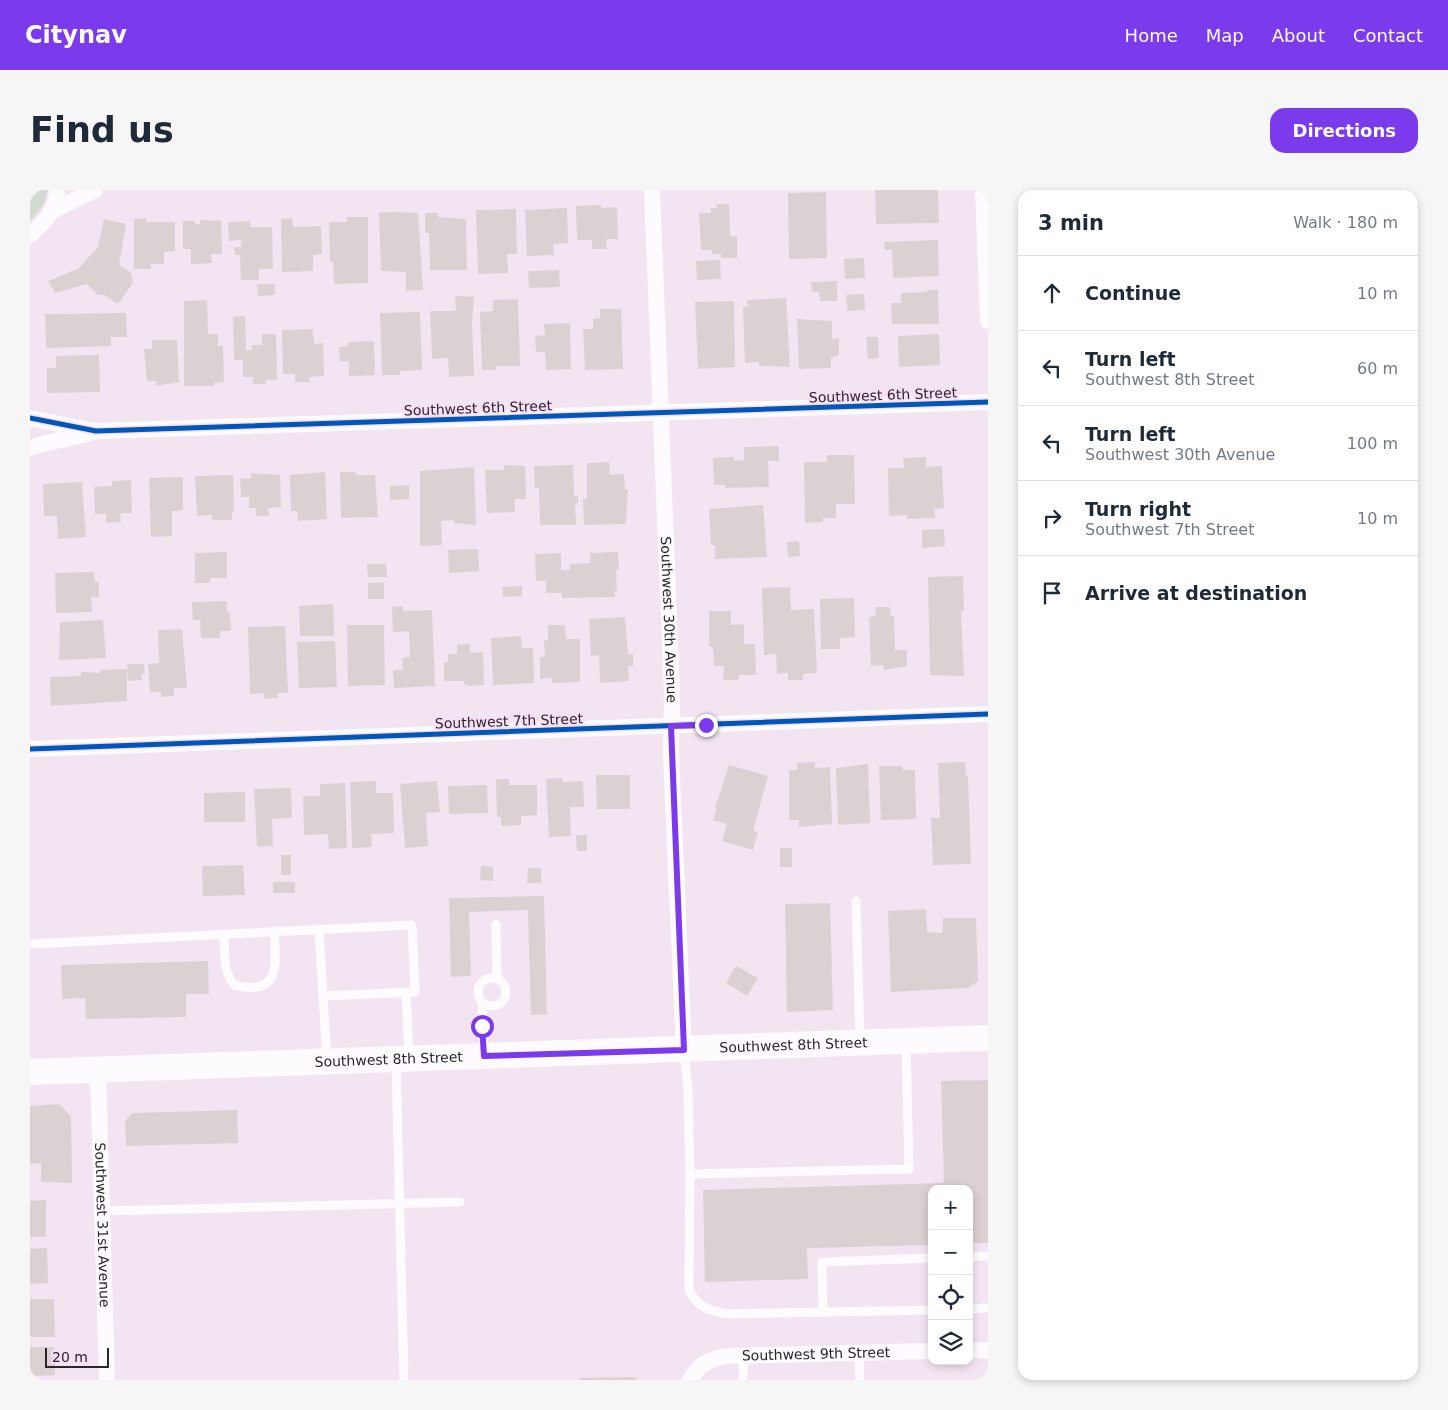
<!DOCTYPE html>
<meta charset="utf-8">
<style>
:root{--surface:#fff;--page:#f6f6f7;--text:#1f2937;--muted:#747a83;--line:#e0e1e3;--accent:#7c3aed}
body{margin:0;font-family:"DejaVu Sans",sans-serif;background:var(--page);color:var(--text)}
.controls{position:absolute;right:15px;bottom:15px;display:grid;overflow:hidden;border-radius:10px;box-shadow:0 2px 8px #0003}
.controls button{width:45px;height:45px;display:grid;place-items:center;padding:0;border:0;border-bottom:1px solid var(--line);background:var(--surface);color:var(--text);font:25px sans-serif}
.scale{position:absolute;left:15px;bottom:12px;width:64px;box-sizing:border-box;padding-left:5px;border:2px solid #2d252d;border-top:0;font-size:14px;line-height:18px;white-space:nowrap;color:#2d252d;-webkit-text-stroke:4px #f7e0f6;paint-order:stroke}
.stop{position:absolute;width:15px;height:15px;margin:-11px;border:4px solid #7c3aed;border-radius:50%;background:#fff}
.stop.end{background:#7c3aed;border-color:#fff;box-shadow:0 1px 5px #0008}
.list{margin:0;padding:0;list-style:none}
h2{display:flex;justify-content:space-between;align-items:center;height:65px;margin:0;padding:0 20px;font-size:21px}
h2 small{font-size:16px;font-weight:400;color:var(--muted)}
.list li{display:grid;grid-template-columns:32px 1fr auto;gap:15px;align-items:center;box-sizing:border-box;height:75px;padding:0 20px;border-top:1px solid var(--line)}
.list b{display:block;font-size:19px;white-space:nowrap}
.list p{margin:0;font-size:16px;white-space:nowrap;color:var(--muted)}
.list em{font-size:16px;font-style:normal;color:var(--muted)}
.icon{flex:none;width:28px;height:28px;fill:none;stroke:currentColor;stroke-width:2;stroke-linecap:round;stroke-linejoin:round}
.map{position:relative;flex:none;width:958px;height:1190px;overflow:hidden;border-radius:15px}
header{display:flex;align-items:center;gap:30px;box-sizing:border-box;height:70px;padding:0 25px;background:var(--accent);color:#fff}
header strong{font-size:24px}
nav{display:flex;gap:28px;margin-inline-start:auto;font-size:18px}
.intro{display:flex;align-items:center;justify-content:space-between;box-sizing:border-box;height:120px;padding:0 30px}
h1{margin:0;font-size:35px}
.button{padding:12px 22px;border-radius:15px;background:var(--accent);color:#fff;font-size:18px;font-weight:700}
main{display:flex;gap:30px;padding:0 30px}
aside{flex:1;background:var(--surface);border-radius:15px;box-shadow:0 2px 8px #0003}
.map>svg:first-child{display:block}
.green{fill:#d3dacf}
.building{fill:#dbd1d3}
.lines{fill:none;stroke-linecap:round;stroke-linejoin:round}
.lane{stroke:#fdfbfd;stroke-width:9}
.street{stroke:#fdfbfd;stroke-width:16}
.primary{stroke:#fdfbfd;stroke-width:26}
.cycleway-casing{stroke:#f7e0f6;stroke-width:8}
.cycleway{stroke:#0057b8;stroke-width:5}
.route{stroke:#7c3aed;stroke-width:6}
.labels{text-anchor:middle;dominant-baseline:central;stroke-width:4;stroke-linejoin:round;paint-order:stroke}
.street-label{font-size:14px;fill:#2d252d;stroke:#f7e0f6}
</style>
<header>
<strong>Citynav</strong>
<nav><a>Home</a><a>Map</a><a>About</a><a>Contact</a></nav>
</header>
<div class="intro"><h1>Find us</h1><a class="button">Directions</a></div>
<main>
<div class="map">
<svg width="958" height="1190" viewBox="0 0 958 1190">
<rect width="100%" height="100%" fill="#f2e5f1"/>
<path class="green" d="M0,0h18l-5,16 -13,15z"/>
<g class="building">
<path d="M845,0h63l1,33 -63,1z"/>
<path d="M796,2l1,66 -38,1 -1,-66z"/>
<path d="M686,14h13l1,32h7v22h-16v-4h-9v-4h-11l-2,-37h12v-5h6z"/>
<path d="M571,15v3l16,-1 1,32h-12l1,10h-15v-9h-15l-1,-34z"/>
<path d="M537,18l1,35 -15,1 1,11 -27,1 -2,-46z"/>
<path d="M486,19l1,45h-10l1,19 -30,1 -2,-64z"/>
<path d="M362,22l26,1 5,77 -17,1v-19l-25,-1 -2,-58z"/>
<path d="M395,23h13v4l28,2 1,51h-37l-1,-37h-4z"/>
<path d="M317,27h21v66l-34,1 -1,-23 -3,1 -1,-40h18z"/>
<path d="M116,28v4h29v29l-11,1v12h-13v5h-17v-50z"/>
<path d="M262,28l1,9 28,-1 1,28 -9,1v16l-31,1 -1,-53z"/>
<path d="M74,29l22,5 -7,41 12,8 2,10 -15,21 -14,-9h-6l-11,-11 -32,9 -7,-12 30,-12 20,-22z"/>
<path d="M170,30l21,1 1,33h-11l1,9 -21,1v-15h-8v-28h12v3h5z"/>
<path d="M220,31v6h22l1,42h-14v11h-18l-1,-25h-5l-1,-8h7v-7l-12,1 -1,-19z"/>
<path d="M908,50l1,36 -46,2 -1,-28h-7l-1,-8z"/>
<path d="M834,68l1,20 -20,1 -1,-20z"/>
<path d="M690,70l1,19 -24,1 -1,-19z"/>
<path d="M529,80l1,17 -31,1 -1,-17z"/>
<path d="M807,91v20h-17l-1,-9h-7l-1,-10z"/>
<path d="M227,94h18v11l-17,1z"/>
<path d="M897,100h11l1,34h-47l-1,-21h10v-10l26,-1z"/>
<path d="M834,104l1,16 -18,1 -1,-16z"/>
<path d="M425,106l19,1 -2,26 2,53 -25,1 -1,-19 -16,1 -2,-48h26z"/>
<path d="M756,108l4,69 -31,-1v-4l-14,1 -2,-56h5l-1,-7z"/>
<path d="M488,109l2,67h-24v4h-14l-2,-58 13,-1v-11z"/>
<path d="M177,110l1,34h10v12h5l1,36 -10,1v3h-30v-85z"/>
<path d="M704,111l1,66 -37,2 -3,-67z"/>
<path d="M570,119h21l2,60 -38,1 -2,-41h10v-10l7,-1z"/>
<path d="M390,122l2,58 -22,1v4h-18l-2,-62z"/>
<path d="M96,123l1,24h-16v9l-65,2 -1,-34z"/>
<path d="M215,126l1,34h6v-5h10v-11h14l1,46h-11v4h-13v-7h-10v-17h-9l-1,-43z"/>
<path d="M767,129l35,2v18l7,-1v17l-8,3v10l-32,1z"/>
<path d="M540,133l1,46 -25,1 -1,-18h-9l-1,-16 10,-1 -1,-11z"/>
<path d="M283,139l1,15 9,-1 1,33 -15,1 1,5h-15v-8h-12l-1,-44z"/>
<path d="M909,144l1,31 -41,2 -1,-31z"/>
<path d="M836,147h12l1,21 -11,1z"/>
<path d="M122,150h25l2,42 -23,4v-5h-9l-3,-32h8z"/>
<path d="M344,151l1,34 -26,1v-15l-9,1 -1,-15 9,-1v-4z"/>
<path d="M69,165l1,37 -53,1v-25h9v-12z"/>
<path d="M749,256v15h-11l1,26 -44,1v-3h-11l-1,-27 21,-1v4l10,-1v-13z"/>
<path d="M797,265h27l1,49h-19v14h-13v4l-18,1 -1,-61h23z"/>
<path d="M896,267v10l16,-1 2,42 -10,1 1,9 -28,1v-4l-18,1 -1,-48h16l-1,-10z"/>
<path d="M579,272l1,13 14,-1 1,16h3l-2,34 -42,1 -1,-26h4v-36z"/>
<path d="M474,275l21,1 1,33h-11v13l-28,1 -2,-43h19z"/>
<path d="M543,275l1,31h4v7h-3l1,22h-36l-1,-37h-4l-1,-22z"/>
<path d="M444,277l2,58 -22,-2v-3l-13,1 1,24 -22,1v-75z"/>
<path d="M295,282l2,47 -29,2 -1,-10h-6l-1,-36z"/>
<path d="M310,282h15l1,3h19l3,42 -37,1z"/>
<path d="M221,283l29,2 1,32 -13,1 1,8h-13v-8h-7v-11h-8l-1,-18 11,-1z"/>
<path d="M203,285l1,36h-2v9h-20v-5l-15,1 -2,-40z"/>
<path d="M153,287v33l-11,1v25l-21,1 -2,-59z"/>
<path d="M101,290l1,33h-12l1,9 -15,1v-9h-11l-1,-27 18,-1v-5z"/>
<path d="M52,292l4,55 -28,2 -1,-23h-13l-1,-32z"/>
<path d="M379,295v14l-19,1v-14z"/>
<path d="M733,315l4,52 -52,2v-14h-4l-2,-36z"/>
<path d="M914,339l1,17 -23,2v-18z"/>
<path d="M769,351l1,15 -12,1 -1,-15z"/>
<path d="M448,359l1,22 -30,2 -1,-23z"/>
<path d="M197,362v26h-17v5h-15v-30z"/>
<path d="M588,362l1,18h-3l1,21h-3l1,6 -53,1v-5h-16v-12h-10l-1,-27 26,-1v17h9v-6l20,-1v-10z"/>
<path d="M337,374h19l1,13h-19z"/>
<path d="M64,382l1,10h4v15h-8l1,15 -36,1 -1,-40z"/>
<path d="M933,386l1,35h-3l3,65 -34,-1 -2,-98z"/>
<path d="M354,392v17h-16v-16z"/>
<path d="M492,396v10l-19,1 -1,-10z"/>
<path d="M760,397l1,23 23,-1 3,64 -14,1v6h-15v-7l-11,1 -1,-20 -12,1 -2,-67z"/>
<path d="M824,408l1,39 -15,1v11h-19l-1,-50z"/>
<path d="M197,411v12l3,-1 1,19h-11v7h-19l-1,-18h-7l-1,-18z"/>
<path d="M303,414l1,32h-34l-1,-30z"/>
<path d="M373,416v5l29,-1 3,76 -41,2 -1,-18h10l-1,-12 8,-1 -1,-26 -16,1 -1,-25z"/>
<path d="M845,417h15l1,9h3l1,34h12v16l-23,4 -1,-5 -12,1 -2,-49 7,-1z"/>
<path d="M679,421h22v14l13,-1v20h11l1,31h-17v5h-16l1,-14h-10l-1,-19h-4z"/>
<path d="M595,427l3,37h5v12h-5l1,15 -29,2 -1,-28 -8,1 -2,-37z"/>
<path d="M73,430l3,38 -47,2 1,-38z"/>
<path d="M317,435h37l1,60 -37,1z"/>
<path d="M518,435h17l1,14h14v43l-28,1v-5l-12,1v-22h5l-1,-17h4z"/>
<path d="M255,436l3,67h-11l1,5 -14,1v-6l-14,1 -2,-67z"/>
<path d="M152,439l5,59h-13v8l-13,1v-5h-11l-2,-28 11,-1 -1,-33z"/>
<path d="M491,446l1,12h11l1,35 -41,2 -2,-47z"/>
<path d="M305,451l2,46 -38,1 -2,-46z"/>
<path d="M440,454v9l13,-1 1,33 -15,1 -5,-2v-3h-20v-19h4v-8h9v-9z"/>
<path d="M97,474h17l1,10h-4l1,6 -14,1z"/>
<path d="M97,479v32l-76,5 -1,-29 31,-1v-4l20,1 -1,-3z"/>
<path d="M785,572v6l15,-1 2,57 -33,3v-7h-10v-50h8v-7z"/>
<path d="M935,572l1,14h2l3,88 -38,1 -2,-47h9l-2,-55z"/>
<path d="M838,574l2,59 -32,2 -2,-57z"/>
<path d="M699,575l39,11 -15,55 5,1 -5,18 -31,-9 5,-17 -14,-4 4,-12h-2z"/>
<path d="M849,576h23l1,4h12l1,49 -35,1z"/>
<path d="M566,585h34v34h-33z"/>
<path d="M532,588l1,4 20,-1 1,26h-14l1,29 -22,1 -3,-58z"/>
<path d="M466,589h13v6h28v30l-16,1v9l-20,1v-9h-4z"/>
<path d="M346,591v12h17l1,40 -23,1 1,13 -20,1 -2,-66z"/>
<path d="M407,591l3,31 -14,1 2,33 -23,2 -5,-64z"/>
<path d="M315,593l2,65 -18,1 -1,-15 -24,1 -1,-39h17v-12z"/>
<path d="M457,595l1,28 -39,1 -1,-28z"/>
<path d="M261,598l1,30 -20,1 1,27 -16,1 -3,-58z"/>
<path d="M215,602v30h-41v-29z"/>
<path d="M546,645h11v16h-10z"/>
<rect x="750" y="658" width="12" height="19"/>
<rect x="251" y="665" width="10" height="20"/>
<path d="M213,675l2,30 -42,1 -1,-30z"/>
<path d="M451,676l12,1v14l-13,-1z"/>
<path d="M498,678h13v15h-14z"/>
<rect x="243" y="692" width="22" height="11"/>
<path d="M514,706l3,118 -16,1 -3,-105 -59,2 2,64 -20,1 -2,-79z"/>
<path d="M800,713l3,107 -46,2 -2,-108z"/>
<path d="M896,719l1,23 15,1 1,-15h33l2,63 -10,7 -77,4 -3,-81z"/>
<path d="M178,771l1,33h-23v23l-100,2 -1,-21 -23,1 -1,-34z"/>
<path d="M706,776l22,12 -11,18 -21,-13z"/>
<path d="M958,890v163h-19v-54h-37v56l-125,3 1,31 -103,3 -2,-92 241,-7 -3,-102z"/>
<path d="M29,914l12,12 1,67 -31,-1v-19l-11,1v-58z"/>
<path d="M207,920l1,33 -112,3 -1,-25 7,-8z"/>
<path d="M16,1010v37h-16v-36z"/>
<path d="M17,1058l1,35 -18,1v-35z"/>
<path d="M0,1109h24l1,38h-25z"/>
<path d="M0,1157h24l1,28 -25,1z"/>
<path d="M606,1187v3h-56v-2z"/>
</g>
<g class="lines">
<g class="lane">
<path d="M826,711l4,139"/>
<path d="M466,735l1,53"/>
<path d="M289,739l4,67"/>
<path d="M194,744c1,18 -2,36 10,51 47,12 42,-20 40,-54"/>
<path d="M0,754l382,-19 3,67 -92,4 4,64"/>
<circle cx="462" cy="802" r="14"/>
<path d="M376,803l3,64"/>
<path d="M452,812l2,52"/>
<path d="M654,860l4,38 2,86 219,-5 -3,-126"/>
<path d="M366,872l8,318"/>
<path d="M660,984l-1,116c8,17 20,21 39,24l204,-4"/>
<path d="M72,1021l358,-9"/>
<path d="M939,1067l19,-1"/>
<path d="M939,1119l19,-1"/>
<path d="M793,1122l-1,-50 110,-4"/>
<path d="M829,1163l1,27"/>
<path d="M713,1190v-25"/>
</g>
<g class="street">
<path id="s1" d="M622,0l20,505 -1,61 13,294"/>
<path d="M953,0l5,131"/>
<path d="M22,21l43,-21"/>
<path d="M0,45c14,-12 27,-26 27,-45"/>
<path d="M0,228l66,13 892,-29"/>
<path d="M0,258c21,-8 43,-9 64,-16"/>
<path d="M0,559l958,-35"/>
<path id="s2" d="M68,880l9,310"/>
<path d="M939,1161l19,-1"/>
<path id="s3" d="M660,1190c9,-16 18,-20 36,-24l206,-5"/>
</g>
<path class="primary" id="s4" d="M0,882l958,-34"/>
<g class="cycleway-casing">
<g id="cycleway">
<path d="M0,228l66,13 892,-29"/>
<path d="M0,559l958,-35"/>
</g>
</g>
<use href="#cycleway" class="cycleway"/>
</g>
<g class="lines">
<path class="route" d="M452,836l2,30 200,-6 -13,-324 35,-1"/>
</g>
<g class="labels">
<g class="street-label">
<text transform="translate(853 205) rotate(-2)">Southwest 6th Street</text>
<text transform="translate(448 218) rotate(-2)">Southwest 6th Street</text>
<text stroke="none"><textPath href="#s1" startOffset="430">Southwest 30th Avenue</textPath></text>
<text transform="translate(479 531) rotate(-2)">Southwest 7th Street</text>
<text stroke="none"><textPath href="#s4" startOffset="764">Southwest 8th Street</textPath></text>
<text stroke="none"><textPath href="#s4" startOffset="359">Southwest 8th Street</textPath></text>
<text stroke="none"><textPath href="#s2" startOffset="155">Southwest 31st Avenue</textPath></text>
<text stroke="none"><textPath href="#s3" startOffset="135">Southwest 9th Street</textPath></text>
</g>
</g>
</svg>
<div class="controls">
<button>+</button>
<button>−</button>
<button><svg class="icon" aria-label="locate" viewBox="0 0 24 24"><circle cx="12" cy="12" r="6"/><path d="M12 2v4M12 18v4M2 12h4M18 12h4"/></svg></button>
<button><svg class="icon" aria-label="layers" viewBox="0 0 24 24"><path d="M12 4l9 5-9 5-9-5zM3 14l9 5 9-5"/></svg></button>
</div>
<div class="scale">20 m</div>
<div class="stop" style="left:452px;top:836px"></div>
<div class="stop end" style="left:676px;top:535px"></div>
</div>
<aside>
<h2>3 min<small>Walk · 180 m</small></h2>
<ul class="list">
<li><svg class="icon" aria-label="ahead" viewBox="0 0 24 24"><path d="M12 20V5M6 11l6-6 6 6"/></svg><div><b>Continue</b></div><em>10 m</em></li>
<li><svg class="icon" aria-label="left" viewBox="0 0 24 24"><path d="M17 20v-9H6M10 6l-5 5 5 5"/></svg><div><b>Turn left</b><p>Southwest 8th Street</p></div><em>60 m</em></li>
<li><svg class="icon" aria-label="left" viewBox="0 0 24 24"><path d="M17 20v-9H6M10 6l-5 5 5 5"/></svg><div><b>Turn left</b><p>Southwest 30th Avenue</p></div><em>100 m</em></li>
<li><svg class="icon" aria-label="right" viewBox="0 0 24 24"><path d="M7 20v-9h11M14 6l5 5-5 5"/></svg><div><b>Turn right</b><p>Southwest 7th Street</p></div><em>10 m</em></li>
<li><svg class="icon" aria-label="arrive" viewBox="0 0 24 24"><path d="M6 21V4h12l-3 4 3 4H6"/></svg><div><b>Arrive at destination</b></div></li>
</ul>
</aside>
</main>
